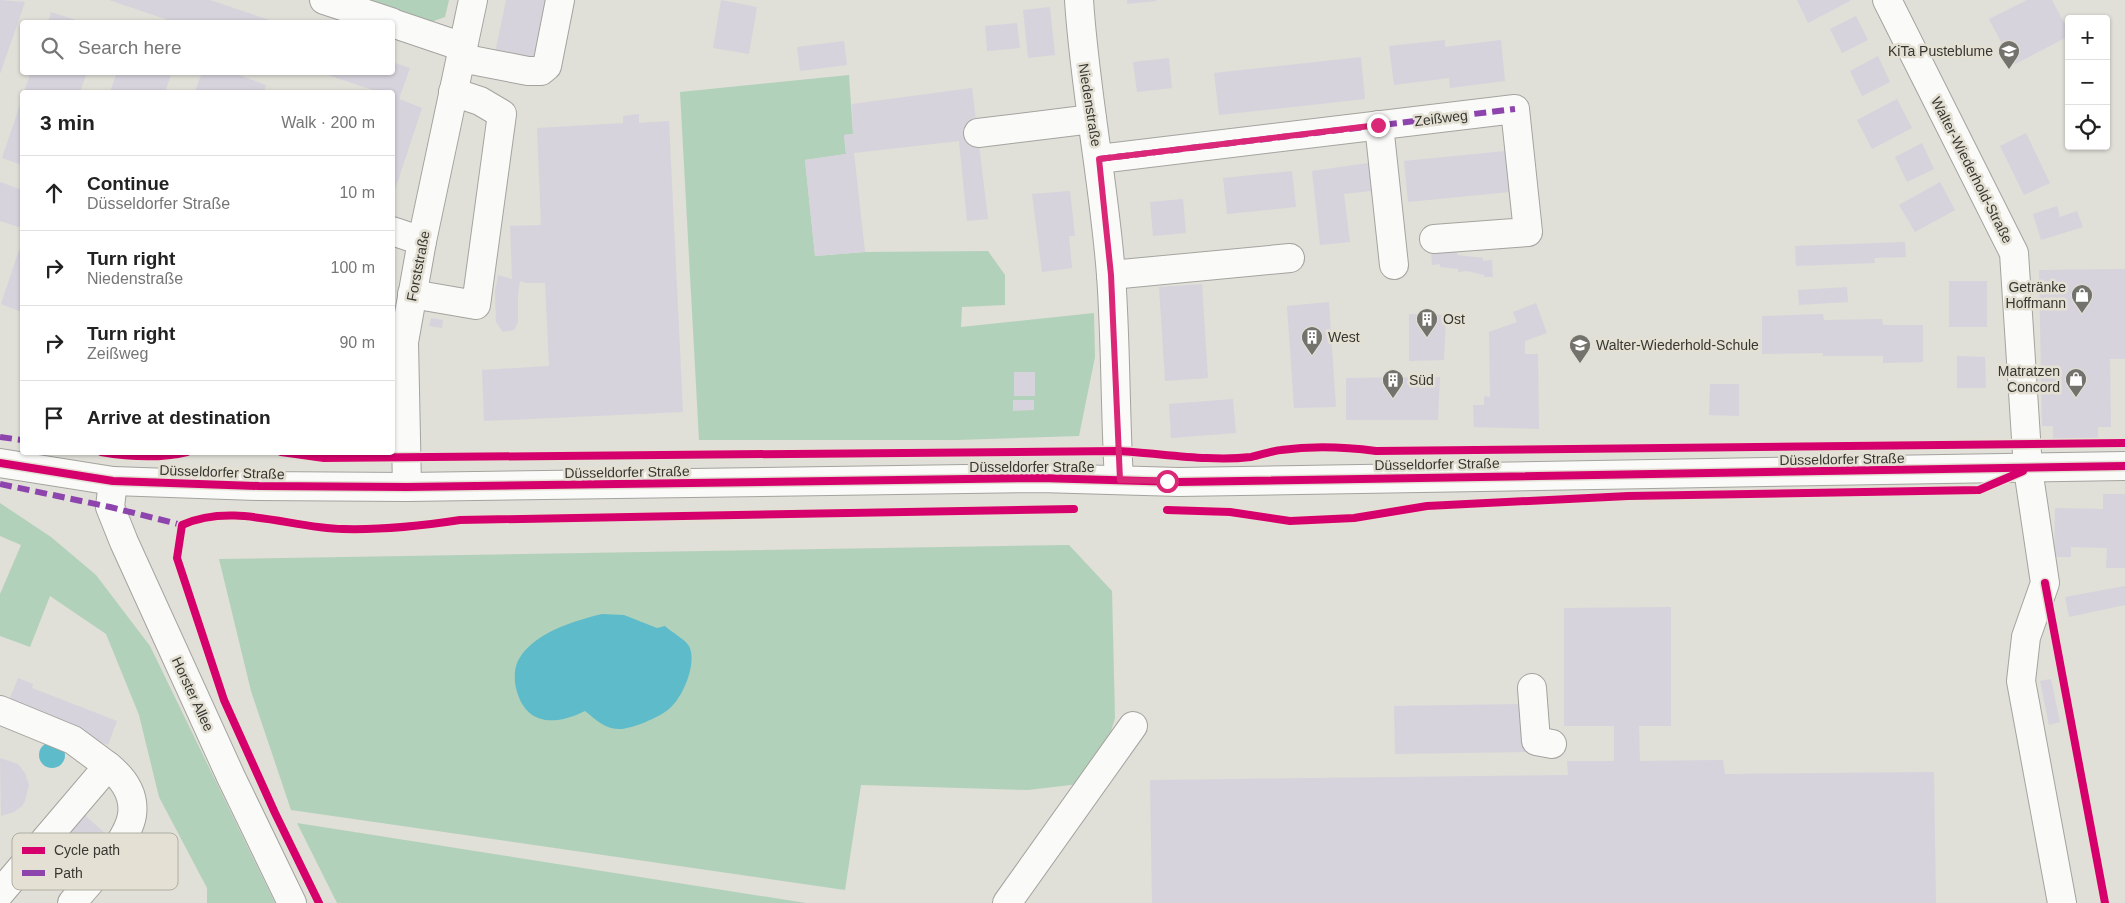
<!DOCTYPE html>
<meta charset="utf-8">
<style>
:root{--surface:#fff;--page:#f2f2f2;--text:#222;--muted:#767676;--line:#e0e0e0}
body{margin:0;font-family:Helvetica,sans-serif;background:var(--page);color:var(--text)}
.controls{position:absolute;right:15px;top:15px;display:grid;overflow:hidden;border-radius:5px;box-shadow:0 1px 4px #0004}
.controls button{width:45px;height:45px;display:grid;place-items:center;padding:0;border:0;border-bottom:1px solid var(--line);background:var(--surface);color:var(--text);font:25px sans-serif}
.stop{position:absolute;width:15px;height:15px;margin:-11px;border:4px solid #db2777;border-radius:50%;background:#fff}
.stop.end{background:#db2777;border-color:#fff;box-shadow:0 1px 5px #0008}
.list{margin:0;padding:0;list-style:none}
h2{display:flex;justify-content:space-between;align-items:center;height:65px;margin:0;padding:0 20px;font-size:21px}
h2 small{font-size:16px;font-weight:400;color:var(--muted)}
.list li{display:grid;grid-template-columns:32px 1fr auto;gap:15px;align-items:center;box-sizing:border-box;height:75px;padding:0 20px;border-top:1px solid var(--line)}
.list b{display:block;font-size:19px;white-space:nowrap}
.list p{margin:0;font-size:16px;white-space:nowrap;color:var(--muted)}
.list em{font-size:16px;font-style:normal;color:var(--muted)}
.icon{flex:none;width:28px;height:28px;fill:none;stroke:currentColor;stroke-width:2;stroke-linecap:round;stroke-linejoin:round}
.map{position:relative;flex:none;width:2125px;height:903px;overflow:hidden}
.search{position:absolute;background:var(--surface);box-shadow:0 1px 4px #0004;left:20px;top:20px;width:375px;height:55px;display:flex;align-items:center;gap:12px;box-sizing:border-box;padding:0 18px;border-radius:5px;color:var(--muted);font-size:19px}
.panel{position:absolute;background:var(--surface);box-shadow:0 1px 4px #0004;left:20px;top:90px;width:375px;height:365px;border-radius:5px}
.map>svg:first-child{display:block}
.green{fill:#b2d1ba}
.water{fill:#5ebcca}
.building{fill:#d6d3dc}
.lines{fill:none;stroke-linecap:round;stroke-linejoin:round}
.minor-casing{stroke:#a4a39e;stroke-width:30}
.major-casing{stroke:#a4a39e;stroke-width:30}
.minor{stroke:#fafaf9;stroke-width:28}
.major{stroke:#fafaf9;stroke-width:28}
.quiet{stroke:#8e44ad;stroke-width:6;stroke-dasharray:12 6;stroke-linecap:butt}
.cycleway-casing{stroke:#e4e1d4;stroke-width:11}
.cycleway{stroke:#d6006c;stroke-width:8}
.route{stroke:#db2777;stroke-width:6}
.labels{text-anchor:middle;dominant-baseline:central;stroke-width:5;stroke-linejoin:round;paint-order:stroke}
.poi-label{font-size:14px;fill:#383732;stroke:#e4e1d4;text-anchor:start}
.street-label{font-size:14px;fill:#383732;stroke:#e4e1d4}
.key{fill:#e4e1d4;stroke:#b0aea3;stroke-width:1}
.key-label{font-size:14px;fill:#383732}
</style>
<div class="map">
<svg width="2125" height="903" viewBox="0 0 2125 903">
<rect width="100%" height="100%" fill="#e0dfd8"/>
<g class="green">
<path d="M366,0h83l-4,17 -14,5z"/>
<path d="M849,75l4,59 -9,1 2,19 -41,6 10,96 50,-4 123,-1 17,24v30l-43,2 -1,20 133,-14 1,44 -16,79 -122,4h-258l-19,-348z"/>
<path d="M0,503l51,34 45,38 54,71 125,257h-68v-15l-48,-91 -20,-82 -33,-81 -56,-38 -20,51 -30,-11v-42l21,-49 -21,-9z"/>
<path d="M1069,545l43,46 3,127 -19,64 -68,8 -167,-5 -16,105 -554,-80 -40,-119 -32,-132z"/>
<path d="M297,823l509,80h-469z"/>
</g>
<g class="water">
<path d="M602,614l22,1 33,13 8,-2c6,6 20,13 24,20 9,17 -7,53 -20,63 -9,8 -39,21 -51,20 -13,0 -23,-10 -33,-18 -30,15 -60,15 -69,-23 -2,-9 -2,-21 3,-29 16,-27 55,-38 83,-45z"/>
<circle cx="52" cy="755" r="13"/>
</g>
<g class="building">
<path d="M0,0l25,2 -25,72z"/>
<path d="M109,0h101l65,22h-101z"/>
<path d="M506,0h44l-13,66 -43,-8z"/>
<path d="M721,0l36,7 -8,47 -36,-6z"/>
<path d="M1127,0h29v1l-29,3z"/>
<path d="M1797,0h53v1l-42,22z"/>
<path d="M2027,0h25l17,32v4l-56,29 -24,-46z"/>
<path d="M1050,7l5,48 -27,3 -5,-48z"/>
<path d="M51,12l31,10h-34z"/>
<path d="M1856,16l12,24 -26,13 -12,-24z"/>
<path d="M1017,23l3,25 -33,3 -2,-25z"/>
<path d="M1445,40v7l56,-7 4,41 -55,7 -1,-10 -55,7 -5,-39z"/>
<path d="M844,41l3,24 -47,6 -3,-24z"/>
<path d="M1878,56l12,26 -28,14 -12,-25z"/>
<path d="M1361,57l4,42 -146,16 -5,-42z"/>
<path d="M1169,58l3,30 -35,4 -4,-30z"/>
<path d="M392,62l18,6 -11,31 23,9 -29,88 -1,-104h-13l-57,-19 70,-1z"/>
<path d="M31,72h56l-7,20h-56z"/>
<path d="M117,72h55l-7,20h-55z"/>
<path d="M202,72h29l35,13 -2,7h-69z"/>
<path d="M972,88l16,131 -21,2 -8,-80 -105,12 11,99 -50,4 -10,-96 41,-6 -2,-19 9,-1 -1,-30z"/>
<path d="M22,99v66l-20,-7z"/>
<path d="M1897,99l15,29 -40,21 -15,-29z"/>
<path d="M639,114v9l30,-2 14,291 -199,9 -2,-51 67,-4 -4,-83h-19l-6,-2 -2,13v28l-4,8 -11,2 -7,-10 -1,-31 3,-16 14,4 -2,-53 31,-1 -4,-97 86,-5v-7z"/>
<path d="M2026,133l24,50 -26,12 -24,-49z"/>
<path d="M1922,143l12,26 -27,13 -12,-25z"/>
<path d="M1505,151l4,41 -101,10 -4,-41z"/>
<path d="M1375,162l4,28 -35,4 6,48 -30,3 -8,-74z"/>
<path d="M1292,171l4,36 -69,7 -4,-36z"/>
<path d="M0,182l22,8v38l-22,-7z"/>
<path d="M1940,182l15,28 -40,22 -16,-27z"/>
<path d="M1070,191l5,45h-6l3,32 -30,4 -10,-78z"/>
<path d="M1183,199l3,34 -33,3 -3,-34z"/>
<path d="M2057,206l3,11 17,-6 6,16 -42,13 -8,-26z"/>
<path d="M1905,242l1,15 -32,1 1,5 -79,3 -1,-20z"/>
<path d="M1431,248l26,4v3l26,3v3l9,-1 1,17h-9v-2l-17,-4 -9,1v-3l-18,-2v-3l-8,1z"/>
<path d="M19,250l3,1v61l-21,-8z"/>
<path d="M2125,269v90h-15l1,68h-13v12h-45v-13h-11l-3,-156z"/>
<rect x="1949" y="281" width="38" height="46"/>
<path d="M1202,284l6,94 -43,3 -6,-94z"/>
<path d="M1847,287l1,15 -49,3 -1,-15z"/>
<path d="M1329,302l7,105 -42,1 -7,-102z"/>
<path d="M1536,303l11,30 -22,8v13h13l1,75 -65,-2 -1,-22h11v-9l6,1 -1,-65 28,-10 -4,-10z"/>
<path d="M1409,314l37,1 -2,45 -35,1z"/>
<path d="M1823,314l1,6 58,-1 1,6h40v37l-40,1v-7h-60v-3l-61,1v-38z"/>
<path d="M431,318l12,2 -1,8 -13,-2z"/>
<path d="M1957,356l28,1 1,31h-29z"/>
<rect x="1014" y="372" width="21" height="24"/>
<path d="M1440,377l-2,43h-92v-42z"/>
<path d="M1710,384h29v32l-30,-1z"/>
<path d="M1233,399l3,34 -65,5 -2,-34z"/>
<path d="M1013,400h21v10l-21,1z"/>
<path d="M2103,494h22v74h-19l1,-20 -36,-1v10h-17l1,-49 48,1z"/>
<path d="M2125,586v19l-56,12 -4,-20z"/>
<path d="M1671,607v119h-32l1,35 83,-1 2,14 209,-2 2,131h-784l-2,-123 418,-5 -1,-14h47v-35h-50v-118z"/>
<path d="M18,678l15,6 -1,4 85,33 -9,24 -101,-39z"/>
<path d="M2051,679l9,43 -11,3 -9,-44z"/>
<path d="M1524,704l2,48 -131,2 -1,-48z"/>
<path d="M0,758l18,6 7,9 4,12 -4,16 -3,5 -8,6 -13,4z"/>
<path d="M81,812l25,22 -29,35 -26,-22z"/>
</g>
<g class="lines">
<g class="minor-casing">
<g id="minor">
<path d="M324,0l67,22"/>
<path d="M1079,0c6,92 25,183 32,275 5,68 4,137 8,205"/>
<path d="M1887,0l127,253 14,216 17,114 -19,54 -5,44 41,222"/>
<path d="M392,23l71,24"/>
<path d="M461,58l67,13h13l6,-5 13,-66"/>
<path d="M1379,125l15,140"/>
<path d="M978,133l114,-14"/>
<path d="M1099,159l416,-50 13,123 -94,7"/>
<path d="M392,231l30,10"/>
<path d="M1111,275l179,-17"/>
<path d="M412,294l64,11 26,-191 -22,-13 -27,-9"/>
<path d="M113,481l-3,26 14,35 107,235 61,126"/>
<path d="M407,487l-3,-145 18,-101 51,-241"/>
<path d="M1532,688l4,53 16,3"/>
<path d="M0,710l73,30 35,26 -108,127"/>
<path d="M72,903c18,-22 56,-61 60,-88 3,-21 -9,-37 -24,-49"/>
<path d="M1007,903l126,-177"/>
</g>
</g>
<g class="major-casing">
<path id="major" d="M0,463l113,18 146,5 148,1 633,-9 139,4 946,-16"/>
</g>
<use href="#minor" class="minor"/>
<use href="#major" class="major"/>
<g class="quiet">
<path d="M1099,159l416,-50"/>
<path d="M0,437l22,3"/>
<path d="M0,484l110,23 72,18"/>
</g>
<g class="cycleway-casing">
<g id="cycleway">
<path d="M101,452c29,5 57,7 86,0"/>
<path d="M281,452l43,6 794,-7c42,2 91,11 133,6 10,-2 20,-6 30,-7 30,-4 64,-3 95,1l749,-8"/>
<path d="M0,463l113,18 146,5 148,1 633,-9 139,4 946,-16"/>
<path d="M1167,510l63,2 60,9 64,-3 73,-12 201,-10 351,-6 44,-19"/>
<path d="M2045,583l60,320"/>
<path d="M319,903l-44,-90 -51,-113 -47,-142 5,-33c51,-23 108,3 161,4 39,1 78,-3 117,-9l614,-11"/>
</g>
</g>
<use href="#cycleway" class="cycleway"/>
</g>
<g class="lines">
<path class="route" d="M1167,481l-47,-1 -9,-205 -12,-116 279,-34"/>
</g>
<defs>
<g id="school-pin" transform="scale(1.125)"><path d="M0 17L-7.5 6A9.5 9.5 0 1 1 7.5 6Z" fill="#73726c" stroke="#e4e1d4"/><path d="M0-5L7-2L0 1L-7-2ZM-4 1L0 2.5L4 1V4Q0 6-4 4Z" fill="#fff"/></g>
<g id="shop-pin" transform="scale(1.125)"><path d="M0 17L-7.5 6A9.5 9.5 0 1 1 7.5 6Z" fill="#73726c" stroke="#e4e1d4"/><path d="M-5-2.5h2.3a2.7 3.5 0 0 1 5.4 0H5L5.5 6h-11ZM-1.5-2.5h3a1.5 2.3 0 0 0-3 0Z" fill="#fff"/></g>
<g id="building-pin" transform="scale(1.125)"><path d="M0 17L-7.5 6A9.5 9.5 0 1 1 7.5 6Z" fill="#73726c" stroke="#e4e1d4"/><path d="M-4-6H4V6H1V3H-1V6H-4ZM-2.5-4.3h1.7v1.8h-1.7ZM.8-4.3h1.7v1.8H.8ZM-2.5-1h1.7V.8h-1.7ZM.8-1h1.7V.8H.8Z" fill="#fff"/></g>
</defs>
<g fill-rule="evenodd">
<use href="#school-pin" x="2009" y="51"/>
<use href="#shop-pin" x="2082" y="295"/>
<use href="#building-pin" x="1427" y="319"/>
<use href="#building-pin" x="1312" y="337"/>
<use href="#school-pin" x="1580" y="345"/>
<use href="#shop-pin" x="2076" y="379"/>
<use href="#building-pin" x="1393" y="380"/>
</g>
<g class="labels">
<g class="poi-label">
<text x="1993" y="51" text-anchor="end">KiTa Pusteblume</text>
<text x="2066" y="287" text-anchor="end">Getränke<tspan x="2066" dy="16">Hoffmann</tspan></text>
<text x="1443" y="319">Ost</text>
<text x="1328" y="337">West</text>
<text x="1596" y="345">Walter-Wiederhold-Schule</text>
<text x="2060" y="371" text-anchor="end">Matratzen<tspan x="2060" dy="16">Concord</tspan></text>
<text x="1409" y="380">Süd</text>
</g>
<g class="street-label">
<text transform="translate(1090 105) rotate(81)">Niedenstraße</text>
<text transform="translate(1441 118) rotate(-7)">Zeißweg</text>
<text transform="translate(1972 170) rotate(63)">Walter-Wiederhold-Straße</text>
<text transform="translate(418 266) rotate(-79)">Forststraße</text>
<text transform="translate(1842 459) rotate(-1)">Düsseldorfer Straße</text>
<text transform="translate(1437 464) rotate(-1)">Düsseldorfer Straße</text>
<text x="1032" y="467">Düsseldorfer Straße</text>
<text transform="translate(222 472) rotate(2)">Düsseldorfer Straße</text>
<text transform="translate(627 472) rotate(-1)">Düsseldorfer Straße</text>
<text transform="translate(193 694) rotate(65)">Horster Allee</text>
</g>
</g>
<rect x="12" y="833" width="166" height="57" rx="8" class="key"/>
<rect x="22" y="847" width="23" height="7" fill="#d6006c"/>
<rect x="22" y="870" width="23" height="6" fill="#8e44ad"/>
<g class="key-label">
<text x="54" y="855">Cycle path</text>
<text x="54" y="878">Path</text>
</g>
</svg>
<div class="controls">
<button>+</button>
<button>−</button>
<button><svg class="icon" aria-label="locate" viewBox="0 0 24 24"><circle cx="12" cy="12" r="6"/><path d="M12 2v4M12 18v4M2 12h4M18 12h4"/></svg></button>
</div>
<div class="stop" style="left:1167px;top:481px"></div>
<div class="stop end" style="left:1378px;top:125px"></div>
<div class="search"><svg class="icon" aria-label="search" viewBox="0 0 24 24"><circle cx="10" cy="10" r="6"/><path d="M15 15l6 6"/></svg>Search here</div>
<section class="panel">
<h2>3 min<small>Walk · 200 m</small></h2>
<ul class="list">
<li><svg class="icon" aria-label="ahead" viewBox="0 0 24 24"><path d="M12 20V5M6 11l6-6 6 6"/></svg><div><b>Continue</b><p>Düsseldorfer Straße</p></div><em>10 m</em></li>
<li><svg class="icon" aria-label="right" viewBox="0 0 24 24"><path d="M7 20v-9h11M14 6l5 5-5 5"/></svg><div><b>Turn right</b><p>Niedenstraße</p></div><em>100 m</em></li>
<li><svg class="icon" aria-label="right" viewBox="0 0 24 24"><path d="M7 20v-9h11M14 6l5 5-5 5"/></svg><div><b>Turn right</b><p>Zeißweg</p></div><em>90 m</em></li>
<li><svg class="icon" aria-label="arrive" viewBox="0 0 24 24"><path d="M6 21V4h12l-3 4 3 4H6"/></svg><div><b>Arrive at destination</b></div></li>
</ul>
</section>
</div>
